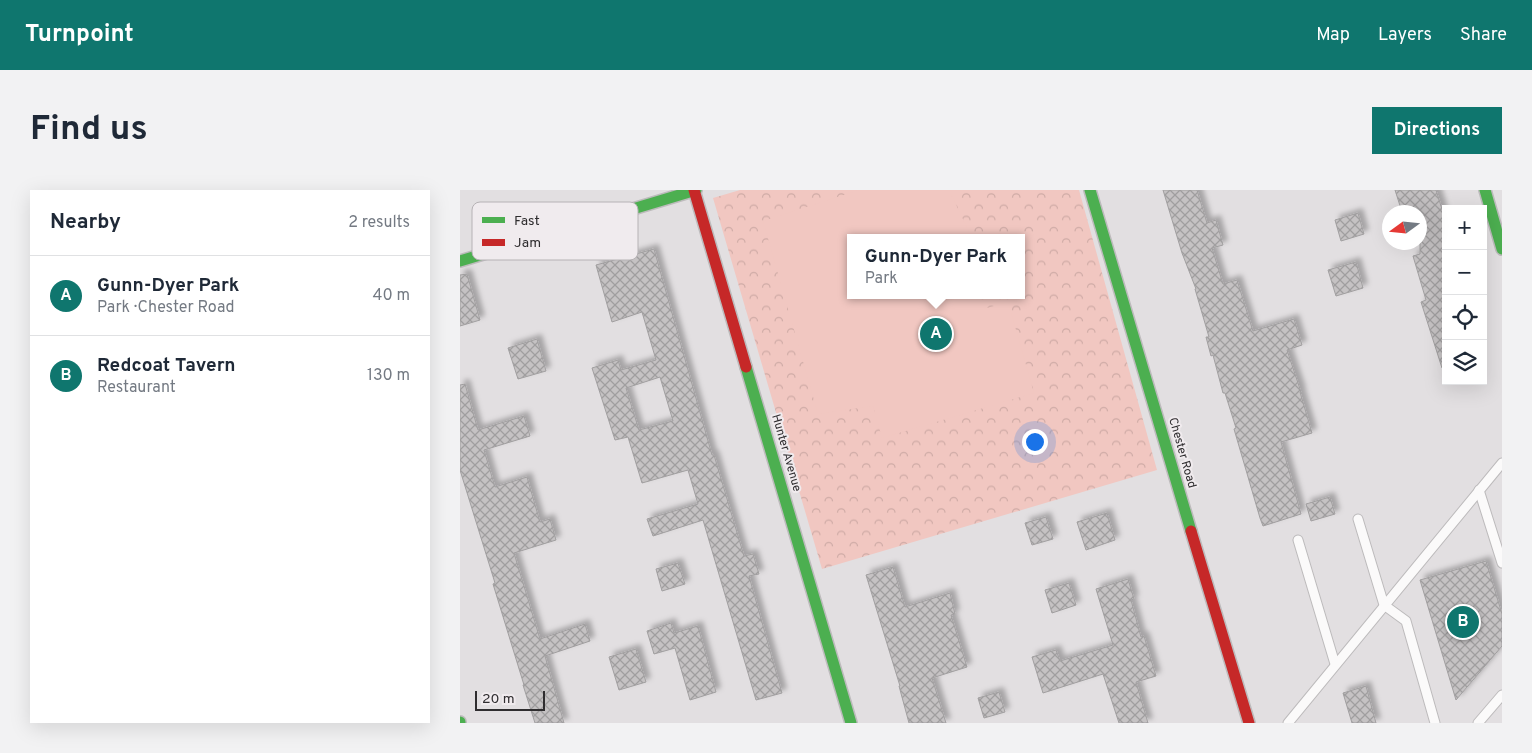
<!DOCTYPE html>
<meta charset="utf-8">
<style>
:root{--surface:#fff;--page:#f2f2f3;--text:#1f2937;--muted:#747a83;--line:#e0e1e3;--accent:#0f766e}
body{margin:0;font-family:Overpass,sans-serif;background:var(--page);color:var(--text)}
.controls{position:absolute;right:15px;top:15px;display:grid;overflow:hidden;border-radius:0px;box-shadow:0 5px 20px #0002}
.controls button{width:45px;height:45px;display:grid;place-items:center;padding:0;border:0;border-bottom:1px solid var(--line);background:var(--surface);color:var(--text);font:25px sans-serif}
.compass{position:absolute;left:922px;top:15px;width:45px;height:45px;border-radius:50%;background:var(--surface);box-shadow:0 5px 20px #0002;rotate:255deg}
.scale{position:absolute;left:15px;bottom:12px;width:70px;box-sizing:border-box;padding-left:5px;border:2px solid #2f2d2f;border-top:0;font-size:14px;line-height:18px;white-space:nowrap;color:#2f2d2f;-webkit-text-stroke:4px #f0ebee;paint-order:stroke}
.you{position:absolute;left:574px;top:251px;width:18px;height:18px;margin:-12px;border:4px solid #fff;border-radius:50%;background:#1a73e8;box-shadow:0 0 0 8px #1a73e833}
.badge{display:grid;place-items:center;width:32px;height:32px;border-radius:50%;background:var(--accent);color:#fff;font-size:16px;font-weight:700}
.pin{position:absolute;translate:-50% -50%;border:2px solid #fff;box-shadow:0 1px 5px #0006}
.popup{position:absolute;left:387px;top:44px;width:178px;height:65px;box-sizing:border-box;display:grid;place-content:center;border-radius:0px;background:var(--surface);filter:drop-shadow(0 1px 4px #0005);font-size:16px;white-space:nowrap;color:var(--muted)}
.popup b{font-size:19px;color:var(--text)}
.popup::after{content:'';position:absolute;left:50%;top:100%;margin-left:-10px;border:10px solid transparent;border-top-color:var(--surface)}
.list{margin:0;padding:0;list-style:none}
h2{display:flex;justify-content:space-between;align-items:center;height:65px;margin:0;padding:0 20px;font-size:21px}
h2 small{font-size:16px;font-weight:400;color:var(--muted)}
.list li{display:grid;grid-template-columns:32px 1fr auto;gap:15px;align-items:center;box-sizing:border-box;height:80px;padding:0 20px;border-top:1px solid var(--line)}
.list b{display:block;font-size:19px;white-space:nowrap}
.list p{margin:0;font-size:16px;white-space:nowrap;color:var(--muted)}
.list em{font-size:16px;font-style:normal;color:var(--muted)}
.icon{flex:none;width:28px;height:28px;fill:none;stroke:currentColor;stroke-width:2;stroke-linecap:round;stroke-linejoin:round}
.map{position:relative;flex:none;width:1042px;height:533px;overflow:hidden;border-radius:0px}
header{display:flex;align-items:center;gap:30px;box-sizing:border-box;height:70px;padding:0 25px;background:var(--accent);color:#fff}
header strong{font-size:24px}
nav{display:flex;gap:28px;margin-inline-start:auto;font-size:18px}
.intro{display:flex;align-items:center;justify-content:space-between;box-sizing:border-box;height:120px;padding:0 30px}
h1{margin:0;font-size:35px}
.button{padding:12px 22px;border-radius:0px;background:var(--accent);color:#fff;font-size:18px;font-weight:700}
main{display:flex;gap:30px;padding:0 30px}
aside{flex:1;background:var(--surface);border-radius:0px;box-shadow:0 5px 20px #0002}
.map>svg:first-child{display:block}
.forest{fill:url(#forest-crowns);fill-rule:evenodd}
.pitch{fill:#f1c7c1}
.building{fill:url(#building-cross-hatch);stroke:#a19fa0;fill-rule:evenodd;filter:url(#shadow)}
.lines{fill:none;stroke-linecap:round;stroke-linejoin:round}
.lane-casing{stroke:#bdbbbc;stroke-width:11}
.fast-casing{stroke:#bdbbbc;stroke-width:14}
.jam-casing{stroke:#bdbbbc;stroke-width:14}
.lane{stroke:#fbfafa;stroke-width:9}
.fast{stroke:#4caf50;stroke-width:11}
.jam{stroke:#c62828;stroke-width:11}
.labels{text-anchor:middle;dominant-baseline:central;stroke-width:4;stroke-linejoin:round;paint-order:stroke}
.street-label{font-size:12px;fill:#2f2d2f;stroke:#f0ebee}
.key{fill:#f0ebee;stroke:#b6b2b5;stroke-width:1}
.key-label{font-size:14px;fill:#2f2d2f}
</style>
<header>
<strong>Turnpoint</strong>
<nav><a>Map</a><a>Layers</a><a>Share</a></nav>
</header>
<div class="intro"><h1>Find us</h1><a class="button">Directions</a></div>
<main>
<aside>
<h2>Nearby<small>2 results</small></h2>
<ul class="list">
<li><span class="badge">A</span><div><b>Gunn-Dyer Park</b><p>Park · Chester Road</p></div><em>40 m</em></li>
<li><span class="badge">B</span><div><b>Redcoat Tavern</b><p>Restaurant</p></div><em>130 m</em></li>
</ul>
</aside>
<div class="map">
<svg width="1042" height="533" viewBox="0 0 1042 533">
<defs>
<pattern id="forest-crowns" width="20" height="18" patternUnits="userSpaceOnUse" patternTransform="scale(1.25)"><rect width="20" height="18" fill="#f1c7c1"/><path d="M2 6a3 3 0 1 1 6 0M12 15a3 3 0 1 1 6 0" fill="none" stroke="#cfaba6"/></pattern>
<pattern id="building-cross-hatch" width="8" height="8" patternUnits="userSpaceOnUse" patternTransform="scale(1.25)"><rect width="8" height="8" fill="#c5c2c3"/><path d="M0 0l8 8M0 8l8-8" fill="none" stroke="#a09e9f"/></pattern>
<filter id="shadow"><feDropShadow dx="4.5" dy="-4.5" stdDeviation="2.5" flood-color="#0004"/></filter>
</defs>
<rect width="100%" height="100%" fill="#e2dfe1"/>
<path class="forest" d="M280,0h339l78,280 -335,99 -109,-371zM391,48h170v57h-170z"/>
<path class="pitch" d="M399,0h90l23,48h-121v57h129v15l28,-8 26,91 -152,45 -9,-32 -55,8 -55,-193z"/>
<g class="building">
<path d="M703,0h34l10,33 9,-3 7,25 -11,3 11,36 14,-4 16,51 41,-12 8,26 -15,5 14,42h-1l12,41 -31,9 20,72 -38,12 -3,-8 -26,-89 2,-1 -11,-35h-2l-10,-38 -2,1 -5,-19h3l-14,-48h1l-14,-36z"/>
<path d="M935,0h41l10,32v145l-4,1 -21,-66 5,-2 -13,-44 7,-2v-42h-18z"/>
<path d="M898,23l6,21 -23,7 -6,-21z"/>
<path d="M194,59l58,206h2l30,101 9,-2 6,20 -10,2 33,117 -26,7 -53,-180 -50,16 -6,-17 51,-15 -10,-34 -46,13 -14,-46 -13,3 -23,-72 26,-8 3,10 35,-10 -14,-48 -30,10 -16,-57zM200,187l13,44 -34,9 -13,-42z"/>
<path d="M896,72l7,26 -27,8 -8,-26z"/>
<path d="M7,84l13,46 -20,6v-51z"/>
<path d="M77,149l9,32 -28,8 -10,-31z"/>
<path d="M5,194l13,46 46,-14 6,20 -46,14 11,37 32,-10 13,45 10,-3 6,21 -42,13 26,86 45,-15 5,17 -45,15 19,67h-29l-12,-38h1l-31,-101 2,-1 -35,-113v-85z"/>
<path d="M870,307l5,17 -24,7 -5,-17z"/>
<path d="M647,323l8,27 -29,10 -9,-28z"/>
<path d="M586,327l7,22 -21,6 -7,-22z"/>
<path d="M1026,371l16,53v32l-46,54 -36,-120z"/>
<path d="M218,373l7,21 -23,7 -6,-22z"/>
<path d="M433,377l12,40 45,-14 5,21 -4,1 16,52 -35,11 14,45h-37l-10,-37h1l-34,-111z"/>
<path d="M668,389l6,20 -3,1 10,37 3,-1 12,40 -20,6 12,41h-29l-16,-49 -60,19 -11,-36 24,-7 4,11 53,-16 -17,-56z"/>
<path d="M609,393l7,22 -24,8 -7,-23z"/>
<path d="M211,433l3,10 24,-7 18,66 -26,8 -15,-52 -21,6 -7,-23z"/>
<path d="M176,459l10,33 -27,8 -10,-33z"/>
<path d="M906,496l10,37h-24l-9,-30z"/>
<path d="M539,502l6,20 -21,6 -6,-20z"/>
</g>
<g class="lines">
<g class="lane-casing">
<g id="lane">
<path d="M1019,300l23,73"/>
<path d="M898,329l26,86 22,16 29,102"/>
<path d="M838,350l37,124"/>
<path d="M828,533l214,-260"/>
<path d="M1018,533l24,-28"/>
</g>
</g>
<g class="fast-casing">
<g id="fast">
<path d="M630,0l101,341"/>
<path d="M1025,0l17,59"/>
<path d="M0,71l236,-71"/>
<path d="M286,177l105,356"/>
<path d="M0,532v1"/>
</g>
</g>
<g class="jam-casing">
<g id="jam">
<path d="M234,0l52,177"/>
<path d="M731,341l58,192"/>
</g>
</g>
<use href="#lane" class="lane"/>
<use href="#fast" class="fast"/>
<use href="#jam" class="jam"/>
</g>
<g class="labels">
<g class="street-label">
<text transform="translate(326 263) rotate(74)">Hunter Avenue</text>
<text transform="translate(722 263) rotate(74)">Chester Road</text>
</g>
</g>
<rect x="12" y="12" width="166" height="58" rx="8" class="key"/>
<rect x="22" y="27" width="23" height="6" fill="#4caf50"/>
<rect x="22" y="49" width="23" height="7" fill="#c62828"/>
<g class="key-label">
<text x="54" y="35">Fast</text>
<text x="54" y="57">Jam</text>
</g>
</svg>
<div class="controls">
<button>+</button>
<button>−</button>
<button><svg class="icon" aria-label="locate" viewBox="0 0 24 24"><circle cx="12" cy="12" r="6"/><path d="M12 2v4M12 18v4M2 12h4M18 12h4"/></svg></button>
<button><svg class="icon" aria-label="layers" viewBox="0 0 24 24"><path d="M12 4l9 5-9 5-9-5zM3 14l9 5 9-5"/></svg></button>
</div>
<svg class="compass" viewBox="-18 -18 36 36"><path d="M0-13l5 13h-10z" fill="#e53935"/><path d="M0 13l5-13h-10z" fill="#747a83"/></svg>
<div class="scale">20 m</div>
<div class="you"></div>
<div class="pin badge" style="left:476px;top:144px">A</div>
<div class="popup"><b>Gunn-Dyer Park</b>Park</div>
<div class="pin badge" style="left:1003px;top:432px">B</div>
</div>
</main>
